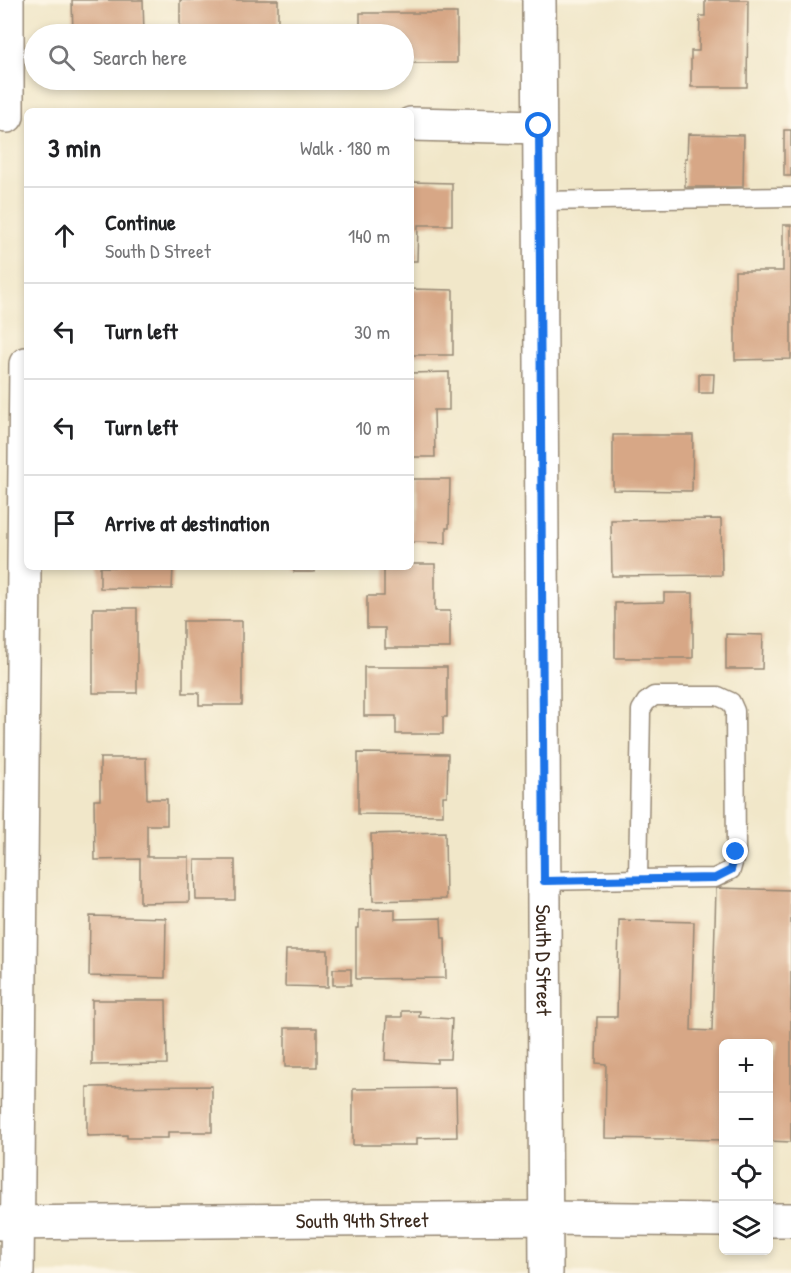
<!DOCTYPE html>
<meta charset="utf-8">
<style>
:root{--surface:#fff;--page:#f6f6f6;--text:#202124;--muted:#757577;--line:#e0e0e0}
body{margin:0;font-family:"Patrick Hand",sans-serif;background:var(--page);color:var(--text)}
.controls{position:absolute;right:18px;bottom:18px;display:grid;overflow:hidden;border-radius:9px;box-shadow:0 3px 9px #0003}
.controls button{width:54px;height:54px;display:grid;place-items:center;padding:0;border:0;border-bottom:2px solid var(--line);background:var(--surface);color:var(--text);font:30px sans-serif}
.stop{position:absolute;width:18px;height:18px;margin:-14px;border:4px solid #1a73e8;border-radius:50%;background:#fff}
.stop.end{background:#1a73e8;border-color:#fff;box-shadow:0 2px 6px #0008}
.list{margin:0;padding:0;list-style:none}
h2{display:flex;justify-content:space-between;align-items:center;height:78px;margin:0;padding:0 24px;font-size:26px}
h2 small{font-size:20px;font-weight:400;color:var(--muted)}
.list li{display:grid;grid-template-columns:39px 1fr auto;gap:18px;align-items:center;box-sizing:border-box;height:96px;padding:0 24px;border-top:2px solid var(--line)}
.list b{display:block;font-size:22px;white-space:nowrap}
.list p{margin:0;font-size:20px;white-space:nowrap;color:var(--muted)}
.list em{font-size:20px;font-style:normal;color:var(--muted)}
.icon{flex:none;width:33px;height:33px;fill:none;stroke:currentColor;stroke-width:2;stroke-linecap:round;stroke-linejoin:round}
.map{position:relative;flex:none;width:791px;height:1273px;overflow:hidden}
.search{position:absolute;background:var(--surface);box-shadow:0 3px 9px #0003;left:24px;top:24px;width:390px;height:66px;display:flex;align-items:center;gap:15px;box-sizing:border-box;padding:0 21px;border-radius:33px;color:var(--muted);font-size:22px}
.panel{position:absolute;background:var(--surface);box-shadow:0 3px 9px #0003;left:24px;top:108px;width:390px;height:462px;border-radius:9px}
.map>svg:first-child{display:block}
.building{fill:#d7a786}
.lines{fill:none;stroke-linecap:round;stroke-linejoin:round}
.service-casing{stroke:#968874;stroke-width:21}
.minor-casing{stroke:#968874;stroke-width:36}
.service{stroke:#fff;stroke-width:18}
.minor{stroke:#fff;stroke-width:33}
.route{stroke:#1a73e8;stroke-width:8}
.labels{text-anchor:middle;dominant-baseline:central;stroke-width:5;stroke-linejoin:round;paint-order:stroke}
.street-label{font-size:21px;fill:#3b2a1e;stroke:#fcf5e5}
</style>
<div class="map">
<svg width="791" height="1273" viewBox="0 0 791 1273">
<rect width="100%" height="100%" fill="#fcf5e5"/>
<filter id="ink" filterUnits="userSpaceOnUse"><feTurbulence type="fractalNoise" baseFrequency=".0167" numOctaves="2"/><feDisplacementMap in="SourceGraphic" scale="12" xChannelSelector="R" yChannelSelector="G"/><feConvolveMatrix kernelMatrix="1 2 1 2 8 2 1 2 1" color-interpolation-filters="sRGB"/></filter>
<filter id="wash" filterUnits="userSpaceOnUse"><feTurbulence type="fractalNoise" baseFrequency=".008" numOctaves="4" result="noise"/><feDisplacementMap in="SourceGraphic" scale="24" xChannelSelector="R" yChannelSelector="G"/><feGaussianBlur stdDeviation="1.35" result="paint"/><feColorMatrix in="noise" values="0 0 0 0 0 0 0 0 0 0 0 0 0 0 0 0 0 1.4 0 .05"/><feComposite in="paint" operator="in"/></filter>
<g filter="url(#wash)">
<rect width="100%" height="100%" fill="#f1e7c9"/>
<g id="blocks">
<g class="building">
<path d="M72,0h71l1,34h-71z"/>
<rect x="180" y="0" width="98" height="34"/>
<path d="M705,0h43l-1,87h-56v-36h8l1,-35h5z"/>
<path d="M360,13h97v50h-53v-29h-44z"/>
<rect x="784" y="130" width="7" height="46"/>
<path d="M688,134l56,1 -1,52h-58v-29h2z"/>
<path d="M411,182l41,1v42h-34l-1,36h-6z"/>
<path d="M783,225h8v134l-56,1v-89h48z"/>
<path d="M411,289l42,1v65h-42z"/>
<path d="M449,372v38h-15l1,47h-24v-84z"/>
<path d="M699,374h15l-1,19h-14z"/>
<path d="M613,435h80l-1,56 -79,-1z"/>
<path d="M411,479h39l-1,49h-3v15l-35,-1z"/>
<path d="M721,519l1,56 -110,1 -1,-56z"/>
<path d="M411,564h24v47h15v37h-65v-20h-18v-32h17v-29h27z"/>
<path d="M100,567h73l-1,22 -72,-1z"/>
<path d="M293,567h21v5h-20z"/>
<path d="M664,593h29v65h-78v-55l49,-1z"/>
<rect x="93" y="608" width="44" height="85"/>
<path d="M183,621h59v84h-43v-12h-16z"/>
<path d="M726,634l37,1 -1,34h-36z"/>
<path d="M364,667h83v50h-4v17h-47v-18h-32z"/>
<path d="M358,753l90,1 -1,42h-4v19l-85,-1z"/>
<path d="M100,758h46l1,41h20v26h-20v32h42v45l-49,1v-44l-45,1 -1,-60h6z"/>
<path d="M445,832l1,67 -73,2 -2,-67z"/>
<path d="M195,860h40v40h-39z"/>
<path d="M716,888l75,2v252l-23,-1v-97h-44v96l-119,-2 1,-74 -10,-1 1,-46h20l2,-97 75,2 -3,108 21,1z"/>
<path d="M395,909v10l46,-1 1,20h3l1,40 -90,1v-51h3v-18z"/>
<path d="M90,916l76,2 -1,60 -76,-2z"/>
<path d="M286,950h42v37l-43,-1z"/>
<rect x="333" y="969" width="18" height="16"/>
<path d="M92,1000h74l1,64 -75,1z"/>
<path d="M402,1011h18l-1,6 33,2 -2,40h-13v4l-52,-3 2,-43h15z"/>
<rect x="285" y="1028" width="32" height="39"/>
<path d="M212,1086v46h-44v6h-41v-3l-40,1v-49z"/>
<path d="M456,1088l1,49 -40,1v7h-64v-56z"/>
</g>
</g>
</g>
<g filter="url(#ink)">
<use href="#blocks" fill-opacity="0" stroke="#968874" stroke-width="1.5"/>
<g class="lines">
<g class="service-casing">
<g id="service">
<path d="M539,201l252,-4"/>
<path d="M544,881l94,-2 3,-169 5,-8 8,-6h64l13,6 4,9 1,141 -5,18 -16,8 -77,1"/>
</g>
</g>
<g class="minor-casing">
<g id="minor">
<path d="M7,0v116"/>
<path id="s1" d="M539,0l7,1273"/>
<path d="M411,124l128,3"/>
<path d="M768,1220h23"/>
<path id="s2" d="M0,1223l546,-5 178,2"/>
<path d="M17,1273l9,-909"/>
</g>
</g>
<use href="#service" class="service"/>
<use href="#minor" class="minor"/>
</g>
</g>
<g class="lines" filter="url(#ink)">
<path class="route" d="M539,126l5,755 171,-3 16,-8 5,-18"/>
</g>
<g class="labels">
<g class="street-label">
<text stroke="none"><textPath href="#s1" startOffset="960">South D Street</textPath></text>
<text stroke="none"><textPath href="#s2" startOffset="362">South 94th Street</textPath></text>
</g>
</g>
</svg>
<div class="controls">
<button>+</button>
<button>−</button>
<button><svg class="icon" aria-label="locate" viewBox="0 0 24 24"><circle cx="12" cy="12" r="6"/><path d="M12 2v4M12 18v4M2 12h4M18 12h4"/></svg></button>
<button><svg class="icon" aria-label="layers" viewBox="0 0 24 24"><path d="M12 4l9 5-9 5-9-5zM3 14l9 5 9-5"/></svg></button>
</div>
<div class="stop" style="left:539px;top:126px"></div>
<div class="stop end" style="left:736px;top:852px"></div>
<div class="search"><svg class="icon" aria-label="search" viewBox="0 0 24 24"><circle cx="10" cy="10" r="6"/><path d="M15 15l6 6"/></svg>Search here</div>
<section class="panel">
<h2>3 min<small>Walk · 180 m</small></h2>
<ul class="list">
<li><svg class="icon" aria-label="ahead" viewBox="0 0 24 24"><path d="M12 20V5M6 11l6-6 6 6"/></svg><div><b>Continue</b><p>South D Street</p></div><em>140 m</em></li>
<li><svg class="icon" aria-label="left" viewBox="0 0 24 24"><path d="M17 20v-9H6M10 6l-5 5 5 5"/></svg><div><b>Turn left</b></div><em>30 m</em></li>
<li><svg class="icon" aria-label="left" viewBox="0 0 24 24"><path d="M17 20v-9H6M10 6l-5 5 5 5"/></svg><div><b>Turn left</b></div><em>10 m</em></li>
<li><svg class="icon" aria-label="arrive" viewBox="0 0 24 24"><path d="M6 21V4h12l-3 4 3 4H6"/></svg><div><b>Arrive at destination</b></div></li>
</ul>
</section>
</div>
